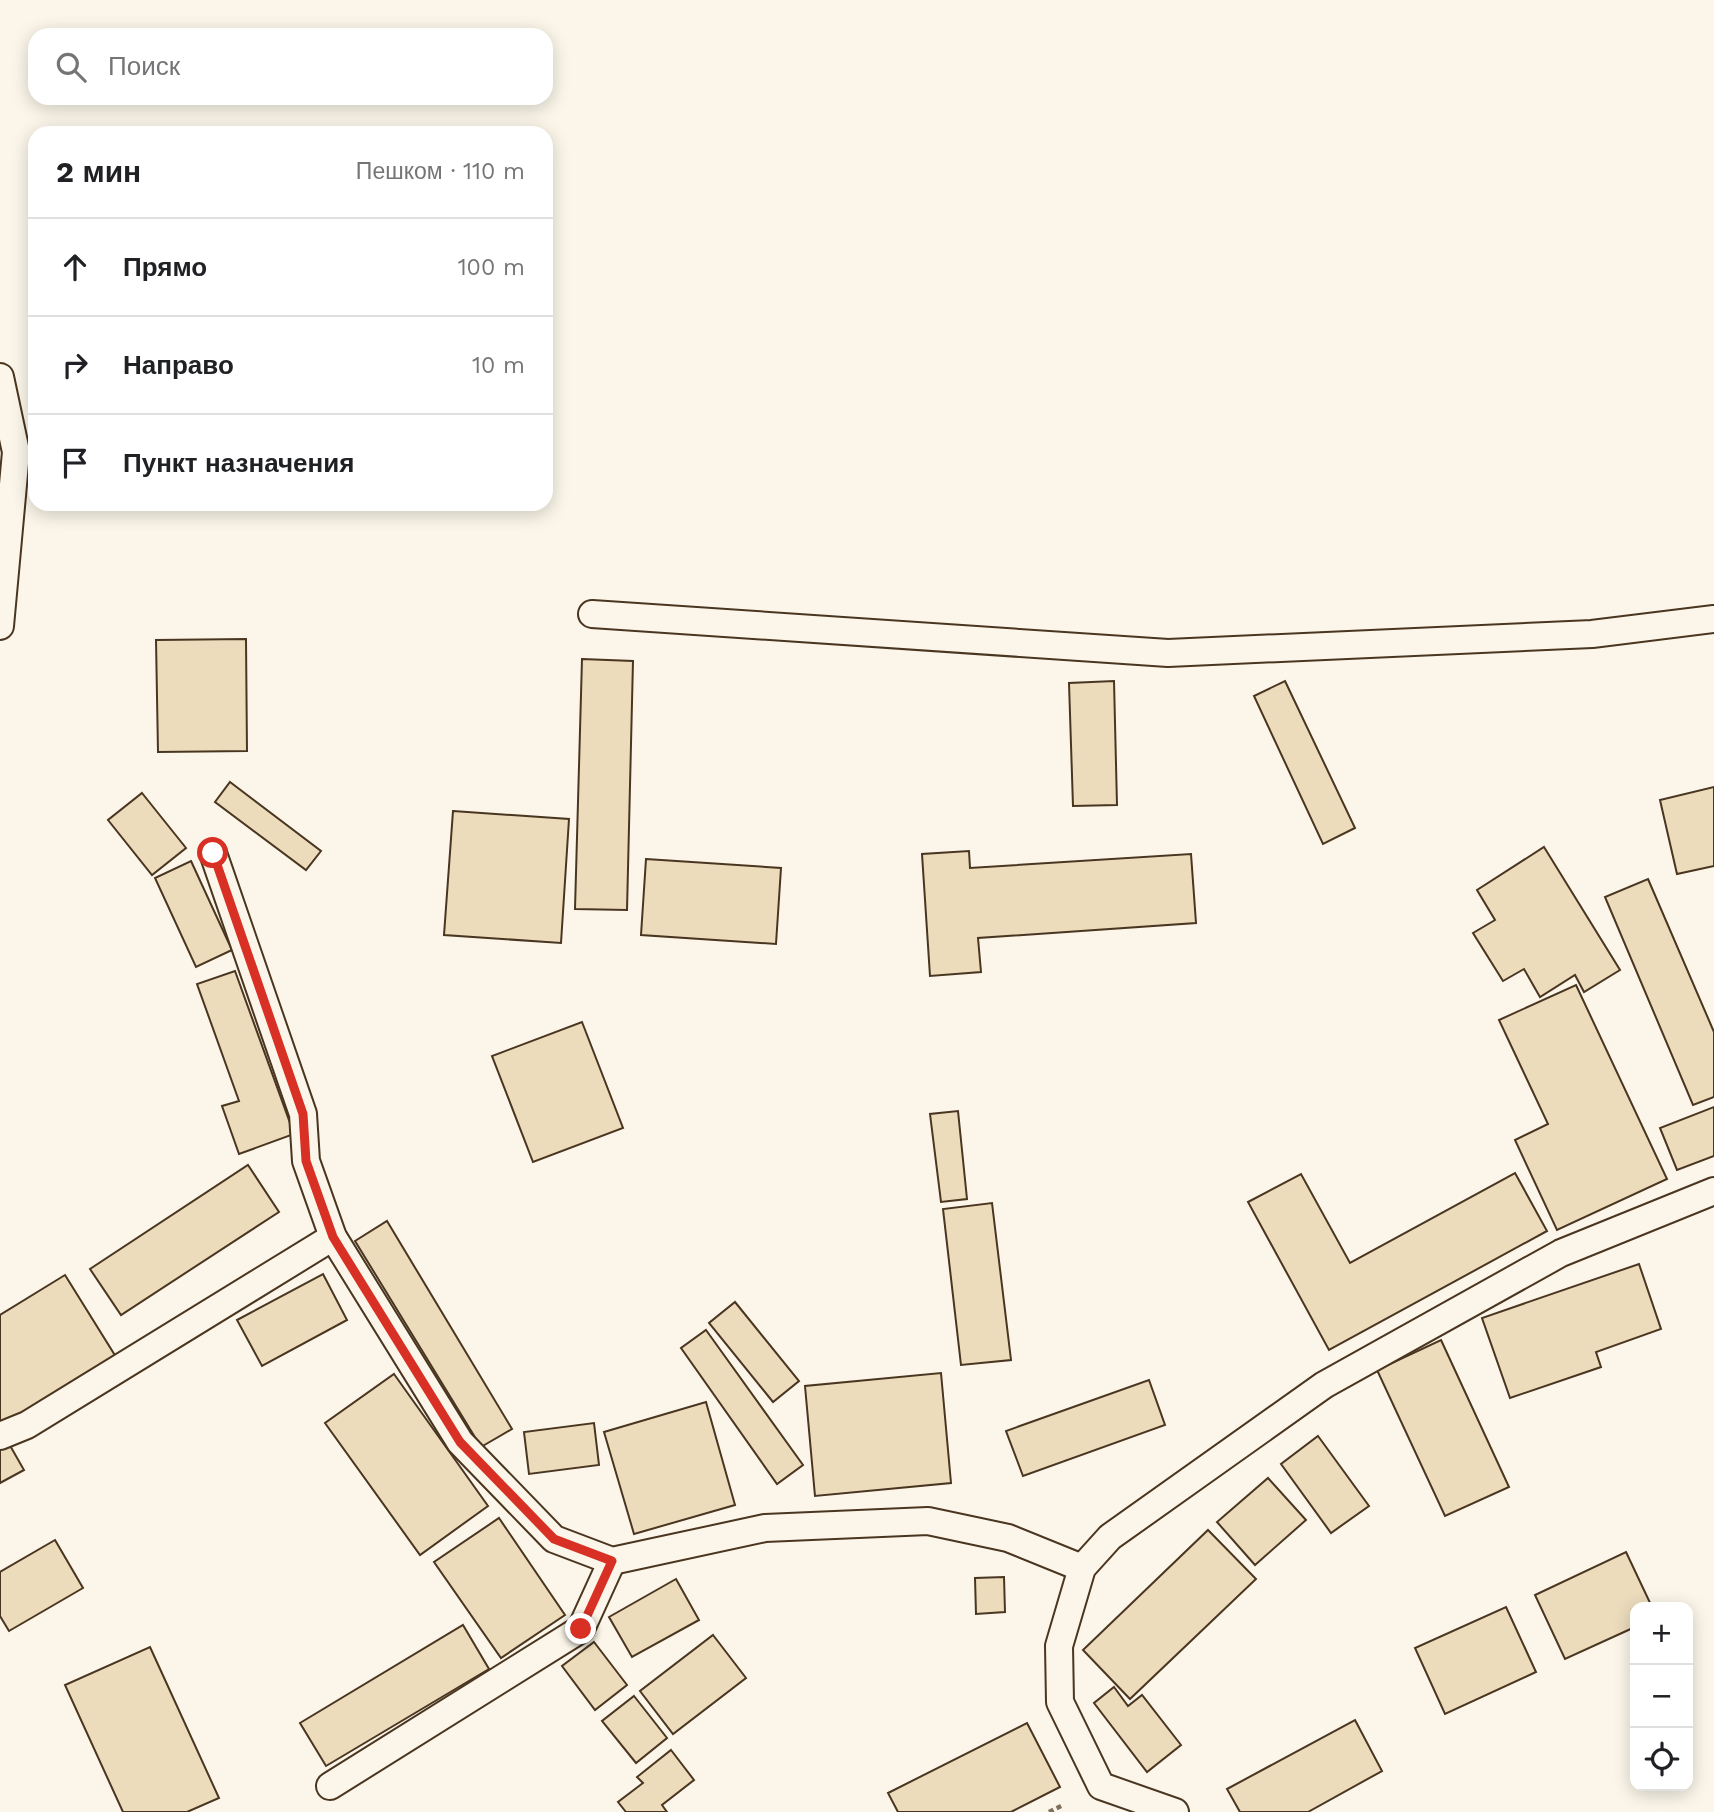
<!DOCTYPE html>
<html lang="ru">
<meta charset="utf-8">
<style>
:root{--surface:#fff;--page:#f2f2f2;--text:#202124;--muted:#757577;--line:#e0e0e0}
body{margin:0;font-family:"Work Sans",sans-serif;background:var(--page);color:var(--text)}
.controls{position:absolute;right:21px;bottom:21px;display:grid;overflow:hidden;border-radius:14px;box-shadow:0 4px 18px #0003}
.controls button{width:63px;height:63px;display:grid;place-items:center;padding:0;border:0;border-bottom:2px solid var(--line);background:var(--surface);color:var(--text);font:35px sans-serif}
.stop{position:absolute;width:21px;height:21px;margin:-16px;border:5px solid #d93025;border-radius:50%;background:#fff}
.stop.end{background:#d93025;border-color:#fff;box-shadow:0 2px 7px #0008}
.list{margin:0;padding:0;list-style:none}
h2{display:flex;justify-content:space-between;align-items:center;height:91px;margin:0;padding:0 28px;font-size:30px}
h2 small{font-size:23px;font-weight:400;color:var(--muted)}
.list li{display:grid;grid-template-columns:46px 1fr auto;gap:21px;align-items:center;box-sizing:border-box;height:98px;padding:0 28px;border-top:2px solid var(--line)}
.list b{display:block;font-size:26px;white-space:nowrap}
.list em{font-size:23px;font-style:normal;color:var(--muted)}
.icon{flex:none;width:38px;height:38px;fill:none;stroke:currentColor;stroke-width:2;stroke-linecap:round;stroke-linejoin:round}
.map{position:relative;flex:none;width:1714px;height:1812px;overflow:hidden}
.search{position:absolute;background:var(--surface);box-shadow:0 4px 18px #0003;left:28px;top:28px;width:525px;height:77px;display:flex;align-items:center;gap:18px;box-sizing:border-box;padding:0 24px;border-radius:21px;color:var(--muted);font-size:26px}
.panel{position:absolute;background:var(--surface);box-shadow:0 4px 18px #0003;left:28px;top:126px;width:525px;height:385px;border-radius:21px}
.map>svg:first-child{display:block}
.building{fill:#ecdcbc;stroke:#4a3520;stroke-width:2}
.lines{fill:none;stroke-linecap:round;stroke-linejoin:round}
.service-casing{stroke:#4a3520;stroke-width:30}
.path{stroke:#7f6f5c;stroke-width:4.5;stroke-dasharray:5 3.5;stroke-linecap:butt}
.service{stroke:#fbf6e9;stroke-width:26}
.route{stroke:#d93025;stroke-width:9}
</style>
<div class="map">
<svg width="1714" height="1812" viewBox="0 0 1714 1812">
<rect width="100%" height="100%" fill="#fbf6e9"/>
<g class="building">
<path d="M246,639l1,112 -89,1 -2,-112z"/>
<path d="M582,659l51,2 -6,249 -52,-1z"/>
<path d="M1114,681l3,124 -44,1 -4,-123z"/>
<path d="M1285,681l70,147 -32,16 -69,-148z"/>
<path d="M230,782l91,69 -15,19 -91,-68z"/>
<path d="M1714,787v79l-37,8 -17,-74z"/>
<path d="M142,793l44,55 -34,27 -44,-55z"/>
<path d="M453,811l116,8 -8,124 -117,-8z"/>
<path d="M1544,847l76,123 -36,22 -9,-17 -35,22 -16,-28 -21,12 -30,-48 22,-13 -18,-30z"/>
<path d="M969,851l1,17 221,-14 5,69 -218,15 3,34 -51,4 -8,-122z"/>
<path d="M646,859l135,9 -5,76 -135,-9z"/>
<path d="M191,861l41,89 -36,17 -41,-89z"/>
<path d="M1648,879l66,153v65l-21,8 -88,-208z"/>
<path d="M235,971l59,163 -55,20 -17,-48 17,-5 -42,-117z"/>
<path d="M1576,985l91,194 -110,51 -42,-90 33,-16 -49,-104z"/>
<path d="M582,1022l41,106 -90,34 -41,-106z"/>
<path d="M1714,1107v49l-37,14 -17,-42z"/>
<path d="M958,1111l9,88 -26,3 -11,-88z"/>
<path d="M248,1165l31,47 -158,103 -31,-46z"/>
<path d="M1515,1173l32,58 -218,119 -81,-148 53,-28 49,89z"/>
<path d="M992,1203l19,157 -50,5 -18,-156z"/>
<path d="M387,1221l125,208 -31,18 -126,-206z"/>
<path d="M1639,1264l22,65 -65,23 5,15 -91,31 -28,-80z"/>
<path d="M323,1274l24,46 -85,46 -25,-46z"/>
<path d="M65,1275l51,82 -116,71v-113z"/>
<path d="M735,1302l64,79 -26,21 -64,-79z"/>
<path d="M706,1330l97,135 -26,19 -96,-136z"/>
<path d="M1441,1340l68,147 -64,29 -68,-146z"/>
<path d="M941,1373l10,110 -136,13 -10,-110z"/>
<path d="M394,1374l94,132 -68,49 -95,-132z"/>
<path d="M1149,1380l16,45 -142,51 -17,-45z"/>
<path d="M706,1402l29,103 -101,29 -30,-102z"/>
<path d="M594,1423l5,42 -70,9 -5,-42z"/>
<path d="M1318,1436l51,70 -38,27 -50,-69z"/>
<path d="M8,1442l16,28 -24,13v-37z"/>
<path d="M1268,1478l38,42 -51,45 -38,-43z"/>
<path d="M499,1518l66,97 -64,43 -67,-96z"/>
<path d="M1208,1530l48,49 -126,120 -47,-49z"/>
<path d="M55,1540l28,48 -74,43 -9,-15v-44z"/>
<path d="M1626,1552l26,55h-17v20l-70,32 -30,-64z"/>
<path d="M1004,1577l1,35 -29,2 -1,-36z"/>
<path d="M676,1579l23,41 -67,37 -23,-40z"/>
<path d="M1506,1607l30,65 -91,42 -30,-66z"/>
<path d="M463,1625l26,44 -163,97 -26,-43z"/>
<path d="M713,1635l33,43 -73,56 -33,-43z"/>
<path d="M594,1642l33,43 -32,25 -33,-44z"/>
<path d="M150,1647l69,151 -32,14h-64l-58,-127z"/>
<path d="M1114,1687l14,19 14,-11 39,50 -34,27 -53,-69z"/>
<path d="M634,1696l33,42 -31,25 -34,-42z"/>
<path d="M1355,1720l27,51 -74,41h-68l-13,-23z"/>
<path d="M1027,1723l33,64 -49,25h-113l-10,-19z"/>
<path d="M671,1750l23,30 -32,25 5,7h-41l-8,-10 25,-19 -6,-6z"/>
</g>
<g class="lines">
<g class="service-casing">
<g id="service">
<path d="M0,377l16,75 -16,174"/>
<path d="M592,614l576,39 424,-19 122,-15"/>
<path d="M213,853l90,261 3,47 27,76 127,205 94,97 58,22 153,-33 163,-7 80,17 74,30"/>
<path d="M0,1436l27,-11 306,-188"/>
<path d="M330,1786l251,-157 31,-68"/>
<path d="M1175,1812l-74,-26 -41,-84 -1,-56 23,-78 28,-31 214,-152 237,-132 153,-62"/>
</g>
</g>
<path class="path" d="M1049,1812l14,-7"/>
<use href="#service" class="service"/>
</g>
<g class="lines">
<path class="route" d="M213,853l90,261 3,47 27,76 127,205 94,97 58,22 -31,68"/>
</g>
</svg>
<div class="controls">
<button>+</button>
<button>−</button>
<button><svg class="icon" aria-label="locate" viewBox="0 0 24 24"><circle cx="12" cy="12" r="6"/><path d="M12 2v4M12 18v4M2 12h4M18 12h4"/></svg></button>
</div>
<div class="stop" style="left:213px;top:853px"></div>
<div class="stop end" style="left:581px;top:1629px"></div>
<div class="search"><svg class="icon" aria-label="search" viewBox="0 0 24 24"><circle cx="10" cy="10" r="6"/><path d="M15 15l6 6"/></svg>Поиск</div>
<section class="panel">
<h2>2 мин<small>Пешком · 110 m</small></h2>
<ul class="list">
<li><svg class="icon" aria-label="ahead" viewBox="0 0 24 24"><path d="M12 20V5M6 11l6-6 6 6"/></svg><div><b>Прямо</b></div><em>100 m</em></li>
<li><svg class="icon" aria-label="right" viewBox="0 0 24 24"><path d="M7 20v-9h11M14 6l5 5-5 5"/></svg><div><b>Направо</b></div><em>10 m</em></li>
<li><svg class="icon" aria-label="arrive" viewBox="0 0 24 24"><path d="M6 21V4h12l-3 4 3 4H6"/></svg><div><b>Пункт назначения</b></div></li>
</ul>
</section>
</div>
